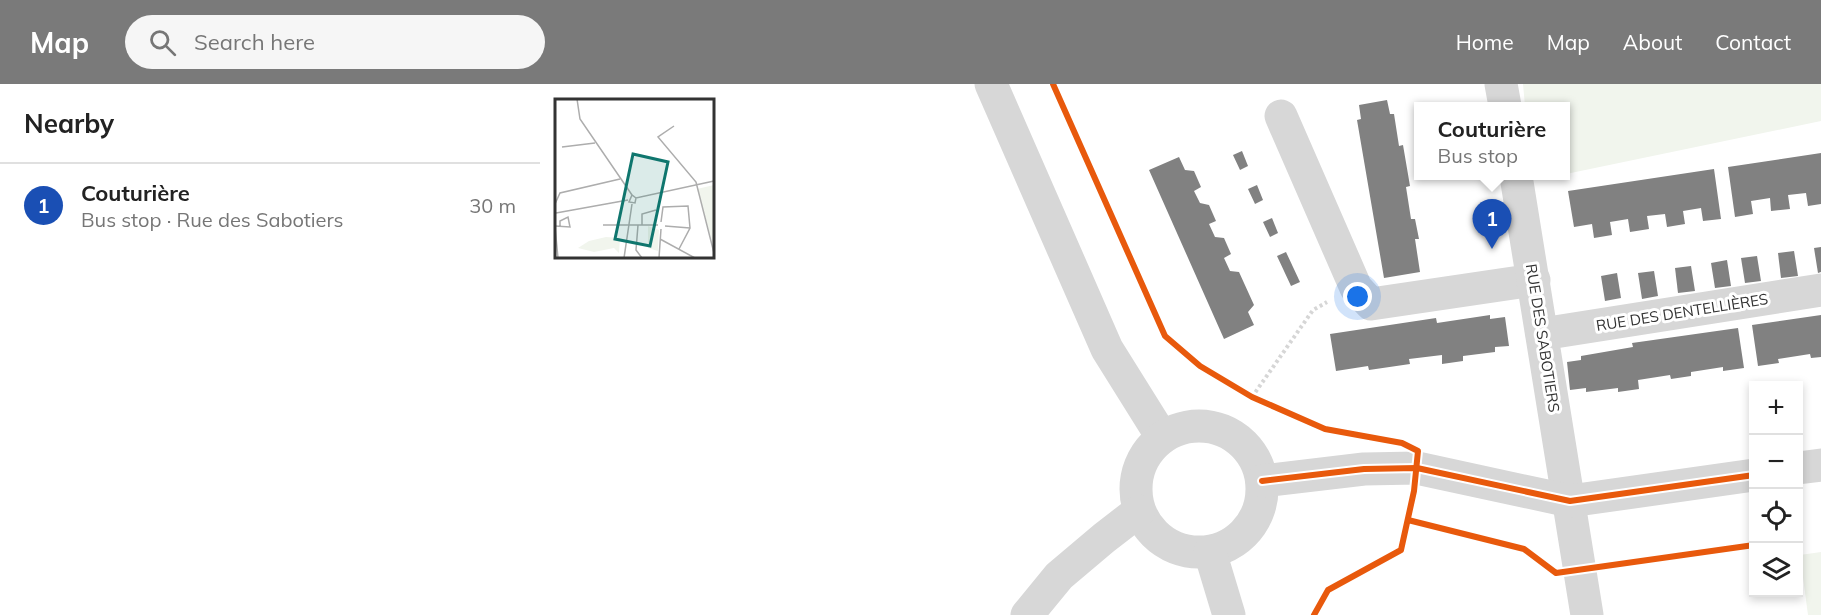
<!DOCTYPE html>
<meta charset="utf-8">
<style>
:root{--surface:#fff;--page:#f6f6f6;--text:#222;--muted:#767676;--line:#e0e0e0;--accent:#7a7a7a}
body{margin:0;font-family:Mulish,sans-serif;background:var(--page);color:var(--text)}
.controls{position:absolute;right:18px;bottom:18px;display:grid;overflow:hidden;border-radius:0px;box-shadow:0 3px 9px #0003}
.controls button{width:54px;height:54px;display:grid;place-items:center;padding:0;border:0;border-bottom:2px solid var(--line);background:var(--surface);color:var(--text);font:30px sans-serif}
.you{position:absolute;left:818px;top:213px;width:21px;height:21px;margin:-15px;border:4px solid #fff;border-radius:50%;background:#1a73e8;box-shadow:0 0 0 9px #1a73e833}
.badge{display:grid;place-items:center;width:39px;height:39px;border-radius:50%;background:var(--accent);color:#fff;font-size:20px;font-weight:700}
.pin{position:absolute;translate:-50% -50px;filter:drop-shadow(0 2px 3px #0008)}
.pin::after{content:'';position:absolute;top:32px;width:21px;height:18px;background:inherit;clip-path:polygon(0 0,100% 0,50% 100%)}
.popup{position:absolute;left:874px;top:18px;width:156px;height:78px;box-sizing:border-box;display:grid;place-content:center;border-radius:0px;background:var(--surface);filter:drop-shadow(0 2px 4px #0005);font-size:20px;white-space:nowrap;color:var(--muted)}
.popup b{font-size:22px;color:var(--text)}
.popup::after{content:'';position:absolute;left:50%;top:100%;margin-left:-12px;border:12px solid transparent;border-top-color:var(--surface)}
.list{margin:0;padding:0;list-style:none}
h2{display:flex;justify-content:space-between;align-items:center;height:78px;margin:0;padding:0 24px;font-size:26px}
h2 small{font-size:20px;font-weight:400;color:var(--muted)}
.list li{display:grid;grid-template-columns:39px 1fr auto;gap:18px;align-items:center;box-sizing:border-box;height:84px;padding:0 24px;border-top:2px solid var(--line)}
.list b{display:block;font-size:22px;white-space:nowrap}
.list p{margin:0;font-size:20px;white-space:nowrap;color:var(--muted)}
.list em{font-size:20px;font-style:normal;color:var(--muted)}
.icon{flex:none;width:33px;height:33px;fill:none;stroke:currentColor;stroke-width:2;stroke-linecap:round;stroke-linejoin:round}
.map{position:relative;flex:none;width:1281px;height:531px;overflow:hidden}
header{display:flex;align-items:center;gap:36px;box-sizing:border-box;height:84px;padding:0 30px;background:var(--accent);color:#fff}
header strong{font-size:28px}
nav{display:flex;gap:33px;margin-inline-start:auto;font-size:21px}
.search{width:420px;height:54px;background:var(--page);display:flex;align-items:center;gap:15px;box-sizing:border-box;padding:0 21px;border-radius:33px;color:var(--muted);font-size:22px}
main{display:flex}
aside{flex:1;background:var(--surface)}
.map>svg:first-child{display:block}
.green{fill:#f1f5ed}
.building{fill:#818181}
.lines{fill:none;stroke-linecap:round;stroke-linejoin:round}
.path{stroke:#d6d6d6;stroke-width:4;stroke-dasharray:3 3;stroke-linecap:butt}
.minor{stroke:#d7d7d7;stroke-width:33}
.cycleway-casing{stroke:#fff;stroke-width:10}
.cycleway{stroke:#e8590c;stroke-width:6}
.labels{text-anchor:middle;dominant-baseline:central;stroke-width:6;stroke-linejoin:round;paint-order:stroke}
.street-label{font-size:15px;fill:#333;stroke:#fff}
.inset-road{fill:none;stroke:#adadad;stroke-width:1.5}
.view{fill:#0f766e;fill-opacity:0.15;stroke:#0f766e;stroke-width:3}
.inset-edge{fill:none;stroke:#333;stroke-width:3}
</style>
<header>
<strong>Map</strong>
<div class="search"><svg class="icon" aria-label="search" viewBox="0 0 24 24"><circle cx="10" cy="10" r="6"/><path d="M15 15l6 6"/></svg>Search here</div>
<nav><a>Home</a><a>Map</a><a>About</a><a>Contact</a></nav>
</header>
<main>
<aside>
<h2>Nearby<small></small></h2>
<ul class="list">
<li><span class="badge" style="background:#1a4fb4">1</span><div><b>Couturière</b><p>Bus stop · Rue des Sabotiers</p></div><em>30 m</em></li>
</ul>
</aside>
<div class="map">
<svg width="1281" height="531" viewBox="0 0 1281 531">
<rect width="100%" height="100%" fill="#fff"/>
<g class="green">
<path d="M983,0h298v37l-255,53v-68h-41z"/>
<path d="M1281,468v63h-13l-8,-60z"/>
</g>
<g class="building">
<path d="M847,16l3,14h4l5,32 4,-1 7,41 -4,1 5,32h4l4,20h-4l5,33 -36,6 -27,-158 4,-1 -2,-14z"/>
<path d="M702,67l6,15 -8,4 -7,-15z"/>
<path d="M1281,69v51l-13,2 -2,-13 -18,2 2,14 -19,2 -1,-13 -19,3 2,13 -18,3 -7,-50z"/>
<path d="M639,73l6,13 9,1 7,16 -7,4 6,12 9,2 7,16 -7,3 6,13 9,1 7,16 -7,4 6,13 9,1 15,33 -6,7 6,13 -30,14 -75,-169z"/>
<path d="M1174,85l7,50 -18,2 -2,-13 -18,3 2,13 -18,3 -2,-13 -18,2 2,13 -19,3 -2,-13 -18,3 2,13 -18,3 -2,-14 -18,3 -6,-36z"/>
<path d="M717,101l6,15 -8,4 -7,-15z"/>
<path d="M732,134l6,15 -8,4 -7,-15z"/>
<path d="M1281,163v25l-3,1 -4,-25z"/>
<path d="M1254,167l4,25 -17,2 -3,-25z"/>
<path d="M746,168l14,30 -9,4 -14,-30z"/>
<path d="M1217,172l4,25 -16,2 -4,-25z"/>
<path d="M1187,176l4,26 -16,2 -4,-25z"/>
<path d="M1151,182l4,25 -17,2 -3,-25z"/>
<path d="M1114,187l4,25 -16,3 -4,-26z"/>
<path d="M1077,189l4,25 -16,3 -4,-25z"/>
<path d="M950,231v4l15,-2 4,29 -14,1v5l-32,4v5l-21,3v-9l-33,4 1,5 -41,6 -1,-4 -32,5 -6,-37 106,-16 1,5z"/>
<path d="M1281,231v42l-10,1 -1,-4 -32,5 1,4 -21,3 -6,-41z"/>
<path d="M1198,244l6,40 -21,3v-4l-32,5v4l-20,3 -1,-4 -32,5 1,9 -21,3v-4l-32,4v-4l-16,2 -3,-28 14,-2v-4l52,-9 -1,-4z"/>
</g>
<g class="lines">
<path class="path" d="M712,313l61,-87 14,-8"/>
<g class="minor">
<path d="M451,0l116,265 55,88"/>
<path d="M961,0l4,22"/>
<path d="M741,32l75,172 15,16 163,-24"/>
<path d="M976,92l71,439"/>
<path d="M1002,250l279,-44"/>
<circle cx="659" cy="405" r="63"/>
<path d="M1258,384l23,-3"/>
<path d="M722,397l102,-12 53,-1 153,33 184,-26"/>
<path d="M670,468l19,63"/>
<path d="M487,531l32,-39 45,-38 35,-27"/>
</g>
<g class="cycleway-casing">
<g id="cycleway">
<path d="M513,0l112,252 35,30 52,31 73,32 77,14 16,8 -4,40 -13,59 -73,40 -14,25"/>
<path d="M722,397l102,-12 53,-1 153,33 184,-26"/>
<path d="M868,436l116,29 32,24 198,-28"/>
</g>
</g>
<use href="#cycleway" class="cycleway"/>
</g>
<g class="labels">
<g class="street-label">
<text transform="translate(1142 228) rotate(-9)">RUE DES DENTELLIÈRES</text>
<text transform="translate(1003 254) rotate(81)">RUE DES SABOTIERS</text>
</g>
</g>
<g transform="translate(15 15)">
<rect width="159" height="159" fill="#fff"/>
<path d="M159,86v63l-17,-59zM93,127l11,4 -1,21 -10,-3zM51,138l14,1 -1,15 -5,-5 -20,4 -16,-4 11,-7z" fill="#f1f5ed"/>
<path class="inset-road" d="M22,0l3,20 52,76M119,27l-16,11 38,45 18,71M7,48l33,-4M81,99l-1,5 -6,-1 3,-7 4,3 78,-17M0,105l5,-11 60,-14M1,114l72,-13M106,123l2,-15 25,-1 2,22 -11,21M48,126h55M83,126l-2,25 6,8M87,126v-11l14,-4M0,127l15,1 -2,-10 -8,4v5M110,127l25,2M0,128l3,31M105,140l35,19M69,159l8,-54M104,159l2,-29"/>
<path class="view" d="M78,55l35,8 -18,84 -35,-7z"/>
<rect width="159" height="159" class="inset-edge"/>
</g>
</svg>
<div class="controls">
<button>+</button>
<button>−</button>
<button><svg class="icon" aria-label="locate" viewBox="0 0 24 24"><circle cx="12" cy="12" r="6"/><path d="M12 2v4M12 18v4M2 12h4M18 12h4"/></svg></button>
<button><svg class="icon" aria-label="layers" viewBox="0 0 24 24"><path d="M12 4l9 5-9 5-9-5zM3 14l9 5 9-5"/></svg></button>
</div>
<div class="you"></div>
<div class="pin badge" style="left:952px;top:165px;background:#1a4fb4">1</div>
<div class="popup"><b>Couturière</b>Bus stop</div>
</div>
</main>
